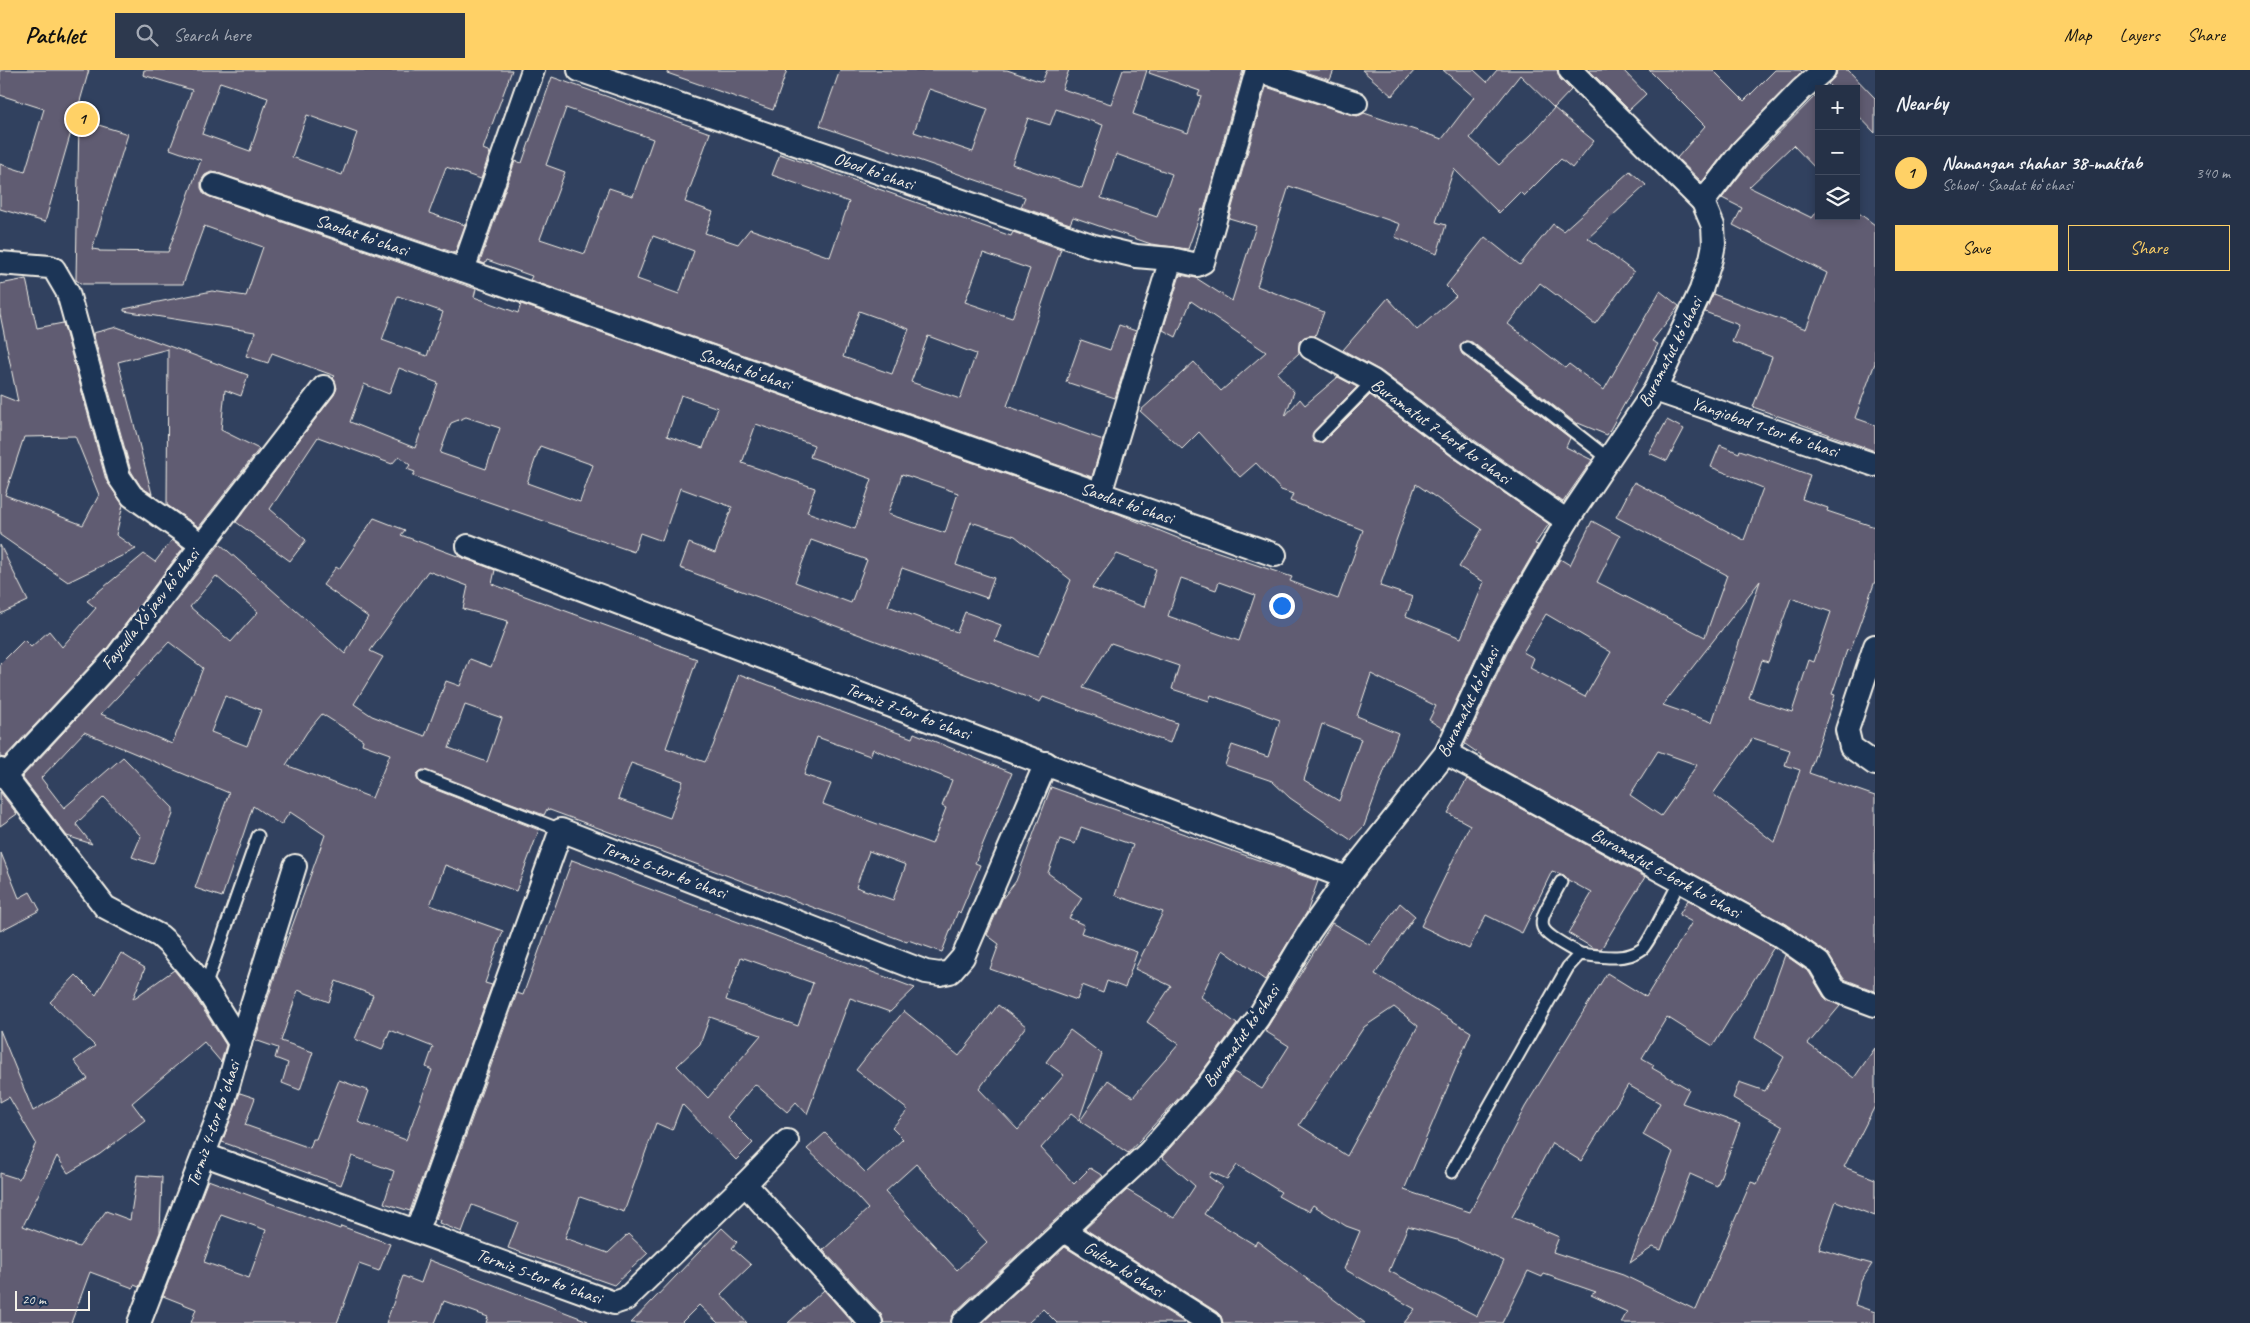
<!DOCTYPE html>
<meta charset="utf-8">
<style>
:root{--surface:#253147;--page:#2d394e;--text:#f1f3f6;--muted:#a3a9b4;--line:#424c60;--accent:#ffd166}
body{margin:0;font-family:Caveat,sans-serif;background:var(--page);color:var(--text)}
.controls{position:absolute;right:15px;top:15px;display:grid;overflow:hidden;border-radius:0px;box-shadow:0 2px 8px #0003}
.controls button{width:45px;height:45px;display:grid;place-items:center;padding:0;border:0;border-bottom:1px solid var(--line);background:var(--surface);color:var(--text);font:25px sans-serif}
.scale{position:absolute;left:15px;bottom:12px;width:75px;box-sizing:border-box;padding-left:5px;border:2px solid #f4f1e8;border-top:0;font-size:14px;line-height:18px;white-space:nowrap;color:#f4f1e8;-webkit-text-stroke:4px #1d3557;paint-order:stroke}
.you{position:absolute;left:1281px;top:535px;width:18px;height:18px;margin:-12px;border:4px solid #fff;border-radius:50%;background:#1a73e8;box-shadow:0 0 0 8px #1a73e833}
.badge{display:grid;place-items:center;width:32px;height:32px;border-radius:50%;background:var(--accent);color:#111;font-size:16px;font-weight:700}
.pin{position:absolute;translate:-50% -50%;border:2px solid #fff;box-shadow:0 1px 5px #0006}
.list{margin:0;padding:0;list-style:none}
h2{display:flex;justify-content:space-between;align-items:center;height:65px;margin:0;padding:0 20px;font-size:21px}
h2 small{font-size:16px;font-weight:400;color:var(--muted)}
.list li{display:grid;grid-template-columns:32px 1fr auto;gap:15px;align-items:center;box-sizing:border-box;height:75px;padding:0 20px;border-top:1px solid var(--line)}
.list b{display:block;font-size:19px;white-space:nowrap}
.list p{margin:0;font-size:16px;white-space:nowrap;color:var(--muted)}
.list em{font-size:16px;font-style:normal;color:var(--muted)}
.actions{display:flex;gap:10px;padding:15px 20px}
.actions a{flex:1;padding:11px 0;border:1px solid var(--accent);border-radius:0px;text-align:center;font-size:18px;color:var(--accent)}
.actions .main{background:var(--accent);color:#111}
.icon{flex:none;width:28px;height:28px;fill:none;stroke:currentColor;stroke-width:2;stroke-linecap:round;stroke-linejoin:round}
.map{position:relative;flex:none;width:1875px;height:1253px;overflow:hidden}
header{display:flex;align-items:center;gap:30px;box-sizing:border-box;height:70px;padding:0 25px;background:var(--accent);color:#111}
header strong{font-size:24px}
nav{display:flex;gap:28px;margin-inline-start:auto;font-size:18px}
.search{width:350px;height:45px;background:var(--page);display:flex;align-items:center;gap:12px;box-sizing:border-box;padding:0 18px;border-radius:0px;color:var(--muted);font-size:19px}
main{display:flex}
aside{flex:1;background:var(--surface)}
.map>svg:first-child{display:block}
.building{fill:#615c72;stroke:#f4f1e8;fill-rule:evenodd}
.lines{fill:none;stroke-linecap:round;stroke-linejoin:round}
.lane-casing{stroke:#f4f1e8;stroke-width:15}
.street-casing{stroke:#f4f1e8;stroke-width:26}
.lane{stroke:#1d3557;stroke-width:11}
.street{stroke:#1d3557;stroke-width:22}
.labels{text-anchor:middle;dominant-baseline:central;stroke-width:5;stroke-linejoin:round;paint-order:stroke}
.street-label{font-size:18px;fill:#f4f1e8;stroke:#1d3557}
</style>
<header>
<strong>Pathlet</strong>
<div class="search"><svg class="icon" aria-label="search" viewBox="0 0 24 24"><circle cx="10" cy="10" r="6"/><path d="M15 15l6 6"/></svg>Search here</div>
<nav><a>Map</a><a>Layers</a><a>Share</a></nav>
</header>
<main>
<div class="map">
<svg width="1875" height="1253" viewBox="0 0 1875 1253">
<rect width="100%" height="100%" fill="#31415f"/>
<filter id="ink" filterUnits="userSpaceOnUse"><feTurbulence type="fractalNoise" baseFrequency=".02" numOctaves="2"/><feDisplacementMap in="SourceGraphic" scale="10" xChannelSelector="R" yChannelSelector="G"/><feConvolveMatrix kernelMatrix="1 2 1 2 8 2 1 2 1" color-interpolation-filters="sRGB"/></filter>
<g filter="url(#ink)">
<g class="building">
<path d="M0,0h89l-44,152 -45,-13v-45l25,8 19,-63 -44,-14z"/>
<path d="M144,0h368l-29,79 7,3 -9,27 -35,-12 -17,46 36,12 -10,28 -237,-80 -7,-1 -6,3 -4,6v7l3,6 6,3 266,92 -2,8 44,16 3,-9 598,210 61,25 112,38 -2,4 48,18 25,-69 -73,-29 3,-7 -12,-4 -25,-27 -16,14 -41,-45 -17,17 -42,-38 54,-49 27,29 45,-39 -75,-51 -15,36 -13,-7 17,-55 16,3 36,23 24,-75 -27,-8 37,-131 86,28 6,1 6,-3 78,26 32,-42 -31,-27h31l13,12 10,-12h60l3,9 11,11 -17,18 40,33 -22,27 -11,-9 -37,37 -4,-4 -21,21 -45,-44 -18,53 10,3 -9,29 -42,-17 5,-13 -111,-38 -32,100 67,26 -9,24 -11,1 -5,5v11l-22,20 17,19 -9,24 15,-17 5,6 33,-28 19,10 -43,44 -2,7 2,4 7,1 3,-2 46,-46 81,61 98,68 -14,20 3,1 -50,86 -45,98 -14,-9 7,-14 -65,-32 -14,42 41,17 -34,93 -13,14 -61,-42 -18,-17 -47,-16 7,-20 36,12 12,-37 -69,-25 -2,6 -37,-12 7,-23 -68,-23 -28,45 94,35 -7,20 -127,-46 -3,5 -360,-134 9,-25 26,10 17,-46 -52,-19 -18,53 -22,-8 -6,19 -221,-76 2,-4 -8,-3 3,-4 -11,-9 -7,8 -74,-27 -48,72 36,31 -16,21 -54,-39 98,-127 3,-7 -4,-10 2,-2 -63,-23 -4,10 -22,-7 9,-24 -131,-21v-2l88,-18 34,5 17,-49 -59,-21 -21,58h-101l-6,-4 3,-161 49,15 -36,115 7,1v1l69,1 33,-92 -31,-11 22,-59 -49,-15zM1520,5l34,33 -22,26 -33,31 -29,-27zM220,12l48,16 -18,53 -48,-17zM307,45l50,18 -15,42 -50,-18zM398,226l45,16 -16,44 -45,-16zM399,298l39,15 -23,65 -65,-26 14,-38 25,10zM681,325l37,13 -15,40 -36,-12zM466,347l34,11 -14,41 -46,-16 11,-30zM756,354l58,21 -4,12 62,22 -17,50 -48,-17 8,-24 -73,-25zM540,376l53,19 -13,37 -53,-19zM902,404l56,19 -13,40 -57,-19zM1416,414l66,45 -23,38 25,15 -23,56 -55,-22 7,-19 -33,-11zM971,452l44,14 56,44 -33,77 -43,-16 6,-16 -36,-13 -8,20 -69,-26 14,-38 85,30 7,-20 -38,-13zM811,470l56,20 -16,43 -56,-21zM1117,484l39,15 -12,38 -52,-19zM1181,508l35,12 3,-8 36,13 -16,46 -71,-25zM1322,654l39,15 -22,62 -35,-21z"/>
<path d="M668,0h119l-14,40 -106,-37z"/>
<path d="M840,0h167l35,12 5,-12h22l-7,19 49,15 12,-34h24l-14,44 55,19 13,-37 -3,-1 2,-4 -51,-18 1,-3h93l-39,140 -2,-1 -14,40 -37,-5 -78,-27 -3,7 -49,-17 4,-10 -205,-71zM929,19l59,20 -15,43 -59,-20zM1056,39l47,16 -21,63 -70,-24 16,-46 22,7zM1116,84l56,20 -15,43 -56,-19z"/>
<path d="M1298,0h36l-4,10z"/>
<path d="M1362,0h53l-23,26z"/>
<path d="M1589,0h34l23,24 -17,16z"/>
<path d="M1649,0h64l31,31 31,-31h25l2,2 -69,70 -31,40 -25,-24 28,-32z"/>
<path d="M1837,0h11l27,28v35l-19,-20v-24h-23l-5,-5 8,-9z"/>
<path d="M552,7l158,56 -25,69 28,10 -8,21 33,11 12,-15 80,28 19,-55 -77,-27 8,-21 231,82 2,-4 48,17 -54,157 96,34 -11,37 -562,-197 2,-4 -45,-16 -2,4 -5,-2 35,-101 7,2zM566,38l87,31 -20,57 -24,-8 -24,66 -45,-15 25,-67 -19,-7zM653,166l41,15 -15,43 -42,-15zM983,183l47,16 -18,49 -47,-16zM859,241l50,18 -17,45 -49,-17zM928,266l48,18 -16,45 -49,-17z"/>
<path d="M1819,22v80l-26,-27 -44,42 63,31 7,-9v7h37v-5l19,14v138l-20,55 20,7v26l-122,-44 19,-50 -40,-15 7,-17 -34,-13 8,-18 93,35 21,-56 -94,-48 9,-17 -20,-10 30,-38z"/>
<path d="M1630,101l16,14 -58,53 46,34 -39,52 -55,-41 -32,41 57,44 4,-4 35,26 56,-99 19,15 -27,35 6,3 -51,91 -29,-12 -1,1 -105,-82 -7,-1 -5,5 2,8 108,84 -4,9 26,13 -29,42 -96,-67 -86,-64 -38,-21 45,-52 29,32 39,-34 -10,-10 39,-49 35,28 33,-41 10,7z"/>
<path d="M26,209l11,49 26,-5 43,157 17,25 -7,30 20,14 -68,33 -68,-47v-140l18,7 -18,-88v-30zM75,366l24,59 -16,30 -78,-30 19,-58z"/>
<path d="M1119,255l17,6 -21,67 -49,-16 15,-42 29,10z"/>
<path d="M117,257l131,48 -7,21 -16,-6 -4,40 38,19 -60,78 -32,-22 1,-156 -50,13 34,132 -11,-7 -10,-16 -38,-138z"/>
<path d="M1667,350l17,9 -17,32 -18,-8z"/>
<path d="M1720,375l19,8 1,-3 70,25 -8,24 26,9 -1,3 48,16v54l-25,70 -3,-1 -15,44 3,1 -26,78 66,23v195l-31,-12 -17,-26 -42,-29 -305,-167 1,-2 -16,-11 47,-101 48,-84 10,6 22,-44 28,15 -23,46 108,55 22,-62 -111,-58 18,-35 110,58 19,-52 -52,-21zM1760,511l-48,141 -49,-17 50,-64zM1791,528l40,14 -17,50 -5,-2 -17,52 -43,-14 13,-38 6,2zM1546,544l65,38 -26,45 -55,-29 4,-10 -11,-6zM1753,668l37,12 -5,15 15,5 -25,73 -62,-49zM1658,681l39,14 -36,51 -31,-21z"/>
<path d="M374,448l31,12 -4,5 94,35 -3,14 205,75 -31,89 39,14 8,-16 26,-72 173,64 2,-5 98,40 -37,90 5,2 -20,48 -2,-2 -16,41 -34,-12 -1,2 -360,-133 -3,6 -122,-45 -5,4v4l4,6 118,46 -23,61 -71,-26 -15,40 73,26 -18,52 7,2 -82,226 -26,-8 10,-32 -42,-15 -11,29 -119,-43 18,-49 15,5 -10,27 65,23 3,-9h3l23,-59 30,11 -11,31 48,18 26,-70 -6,-3 7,-20 -43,-17 -8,20 -27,-11 18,-44 -37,-14 -7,21 -31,-12 -17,51 32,11 -13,38 -18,-7 6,-20 -13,-5 3,-10 -23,-8 25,-80 45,-125 -35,-23 -9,13 -28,-19 -31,91 -27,-9 34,-95 -145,-61 -43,46 23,30 59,-51 50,51v6l-20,50 -21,-7 9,-21 -37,-39 -28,27 16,20 -25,-8 -45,-59 106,-114 92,-119 125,110 23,-37 -45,-32 13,-18 3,2zM428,501l40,15 -5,23 45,12 -17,46 -21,-8 -10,27 -14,-5 -21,55 -53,-20 -18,-12 29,-47 -13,-6zM216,506l42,36 -27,30 -41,-35zM169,572l34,26 -31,76 -71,-30zM225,626l36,14 -14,36 -36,-14zM465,635l37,13 -15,44 -38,-14zM322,644l41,26 -1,4 28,10 -18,44 -86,-33 21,-33zM817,667l53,19 3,-7 79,31 -10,26 4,2 -14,36 -109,-40 8,-20 -27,-9zM631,693l52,18 -13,37 -52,-19zM869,781l37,14 -13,35 -37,-13z"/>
<path d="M172,470l11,8 -75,99 -104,111 -4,-1v-93l24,-24 7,7 18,-16 13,16 34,-39 -9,-7 57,-47 11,8z"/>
<path d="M0,475l28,56 -28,13z"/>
<path d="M1467,709l178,98 -44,72 -8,-1 -25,-15 24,-40 -24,-13 -4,-5 -12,-4 -30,62 -36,-18 -17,34 -48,-23 49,-101 -22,-12z"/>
<path d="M1051,717l267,94 -11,31 -42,68 -42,-30 -22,47 36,27 -39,53 -70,76 -48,-32 28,-41 25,17 46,-53 -32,-22 24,-36 -36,-17 28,-57 -48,-17 18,-50 -52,-18 -6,17 -15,-5 -12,34 34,25 -13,20 15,7 -3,8 56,19 -12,36 -18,-7 -4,12 -21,-8 -5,15 -87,-31 9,-25 -12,-9 15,-36 14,-18z"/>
<path d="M0,722l17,22 -17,12z"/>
<path d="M1,783l18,45 11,-6 10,18 -40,21z"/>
<path d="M572,790l343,128 -25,24 -40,-14 -43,116 -11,-12 -9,10 -32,-28 -28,33 26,26 -17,17 -54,-56 -10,26 -16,-7 -32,89 -44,-15 -15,41 43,15 20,-19 20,19 -34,32 -106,-37 10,-26 -46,-17 -10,27 -23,-9 1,-3 -4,-1 81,-226 6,2zM741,887l72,26 -15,43 -72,-26zM710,947l51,18 -53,63 -31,-32 23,-22z"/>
<path d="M1688,830l86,47 -61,99 -46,-29 -25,41 12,7 -2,3 37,21 -7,14 58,21 -23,62 -27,-12 -29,76 -8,-3 -23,16 43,-111 -30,-17 17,-32 -32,-18 -47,76 -29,-18 -40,74 47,20 -6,15 70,23 73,35 55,-128 6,2 26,-57 -50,-29 6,-16 26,9 19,-34 -29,-19 30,-83 24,17 15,25 16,9 -32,38 46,34 21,-30v58l-31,61 31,12v37l-39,-15 -17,48 53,15 -11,17 -6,24 20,7v11h-254l6,-11 -36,-17 5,-3 -52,-18 -2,3 -14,-6 -26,52h-98l11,-14 -71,-40 16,-38 -14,-5 -33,-21 -4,6 -15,-6 -16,-9 3,-4 -44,-27 -10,14 -16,-7 -2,5 13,9 -18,28 51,31 2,-4 108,82h-142l-2,-7 -4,-4 -132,-83 42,-39 47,28 21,-32 -33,-29 56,-63 16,-22 28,17 27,-43 -24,-15 67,-108 38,22 30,-42 15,13 -40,58 96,58 -67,158 66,22 55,-105 82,-134 39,24 46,-75 -13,-7zM1394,937l24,19 -71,130 -48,-31 65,-98zM1408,1156l49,14 47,21 -27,55 -88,-45z"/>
<path d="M121,883l24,15 -12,31 41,-29 20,25 32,50 -5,17 -17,-20 -72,61 13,17 -45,34 -32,19 -11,-17 -34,70 56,21 27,-36 24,9 7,-45 25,2 -2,55 -21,55 -5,-2 -1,3 -43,-16 -19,51h-71v-150l19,6 17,-36 -27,-46 -9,5v-72l33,81 55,-32 -14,-18 21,-15 -45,-44 26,-27 20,20z"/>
<path d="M998,935l28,21 -47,63 39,41 46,-55 -18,-13 24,-32 32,24 -23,66 -8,-6 -30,34 33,36 16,-16 13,8 -149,137 -4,10h-66l-3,-9 -58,-64 45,-41 -18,-20 -43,-40 18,-16 41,40 37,-34 -11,-11 16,-18 -52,-40 18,-23 30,-36 55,45zM916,1094l71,78 -30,28 -72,-78z"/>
<path d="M208,1110l132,49 1,-3 49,18 -11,27 -20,-7 -22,59h-146l5,-14 -33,-13zM221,1144l45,16 -17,48 -45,-16z"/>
<path d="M722,1158l15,14 -5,6 19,17 -30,29 26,29h-29l-19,-18 -18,18h-50z"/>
<path d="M1065,1177l120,76h-128l-14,-14 -15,14h-46z"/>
<path d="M429,1190l159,61v2h-102l2,-6 -44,-16 -9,22h-49l17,-47 18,7z"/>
<path d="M824,1220l29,33h-65z"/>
</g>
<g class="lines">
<g class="lane-casing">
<g id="lane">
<path d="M1467,278l142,111"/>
<path d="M1319,366l54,-55"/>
<path d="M424,707l137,53"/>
<path d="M1561,812c-26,48 -30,44 19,72"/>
<path d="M205,917l53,-151"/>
<path d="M1452,1102l116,-205 12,-13c19,2 45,8 62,-5 6,-4 32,-57 38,-68"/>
</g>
</g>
<g class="street-casing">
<g id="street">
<path d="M579,0l515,176 42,10 35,3 26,6 6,-3 54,-192"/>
<path d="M1257,0l99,33"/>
<path d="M1570,0l133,132"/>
<path d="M214,115l249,85 812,285"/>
<path d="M0,193l50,4 4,2 14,24 51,184 13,19 70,49 -84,110 -113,121"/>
<path d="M463,200l70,-200"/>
<path d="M1311,278l62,33 86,65 108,75"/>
<path d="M1655,320l220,75"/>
<path d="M1100,424l71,-235"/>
<path d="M202,475l122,-158"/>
<path d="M468,476l879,332"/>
<path d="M1875,576l-28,84 4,17 24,17"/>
<path d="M1446,683l333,182 40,28 16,27 40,15"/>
<path d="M0,700l105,137 55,29 10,9 35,42 35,56 -17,61 -84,219"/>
<path d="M240,973l55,-177"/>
<path d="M205,1085l409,148 12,-4 119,-115 126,139"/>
<path d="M745,1114l42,-43"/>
<path d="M415,1160l8,-15 138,-385 365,142 14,2 10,-2 13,-15 83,-194"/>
<path d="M1064,1161l146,92"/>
<path d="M963,1253l186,-171 59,-67 50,-67 51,-86 38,-54 99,-125 54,-116 67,-116 88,-131 46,-100 10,-31 3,-15 -1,-18 -10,-24 39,-51 60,-62 22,-19"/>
</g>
</g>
<use href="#lane" class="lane"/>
<use href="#street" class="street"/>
</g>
</g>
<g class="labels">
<g class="street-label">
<text transform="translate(874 101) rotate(19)">Obod koʻchasi</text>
<text transform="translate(362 165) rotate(19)">Saodat koʻchasi</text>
<text transform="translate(1670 282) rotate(-63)">Buramatut koʻchasi</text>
<text transform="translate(745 299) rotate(19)">Saodat koʻchasi</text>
<text transform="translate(1765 357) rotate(19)">Yangiobod 1-tor koʼchasi</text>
<text transform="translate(1441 361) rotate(36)">Buramatut 7-berk koʼchasi</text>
<text transform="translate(1127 433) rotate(19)">Saodat koʻchasi</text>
<text transform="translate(150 539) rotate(-52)">Fayzulla Xoʻjaev koʻchasi</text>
<text transform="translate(1468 632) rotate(-64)">Buramatut koʻchasi</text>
<text transform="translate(908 641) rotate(21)">Termiz 7-tor koʼchasi</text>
<text transform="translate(664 800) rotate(21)">Termiz 6-tor koʼchasi</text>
<text transform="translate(1666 803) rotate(29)">Buramatut 6-berk koʼchasi</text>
<text transform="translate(1241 966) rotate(-55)">Buramatut koʻchasi</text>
<text transform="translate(213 1054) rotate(-71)">Termiz 4-tor koʼchasi</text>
<text transform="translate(1124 1199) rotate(32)">Gulzor koʻchasi</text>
<text transform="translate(539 1206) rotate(20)">Termiz 5-tor koʼchasi</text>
</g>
</g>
</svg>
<div class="controls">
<button>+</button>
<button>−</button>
<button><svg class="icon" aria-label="layers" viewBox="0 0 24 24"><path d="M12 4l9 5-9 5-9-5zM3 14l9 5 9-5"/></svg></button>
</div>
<div class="scale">20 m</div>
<div class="you"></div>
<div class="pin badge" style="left:82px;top:49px">1</div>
</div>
<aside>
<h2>Nearby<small></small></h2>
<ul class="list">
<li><span class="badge">1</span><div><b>Namangan shahar 38-maktab</b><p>School · Saodat koʻchasi</p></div><em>340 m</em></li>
</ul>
<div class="actions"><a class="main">Save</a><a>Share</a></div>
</aside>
</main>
